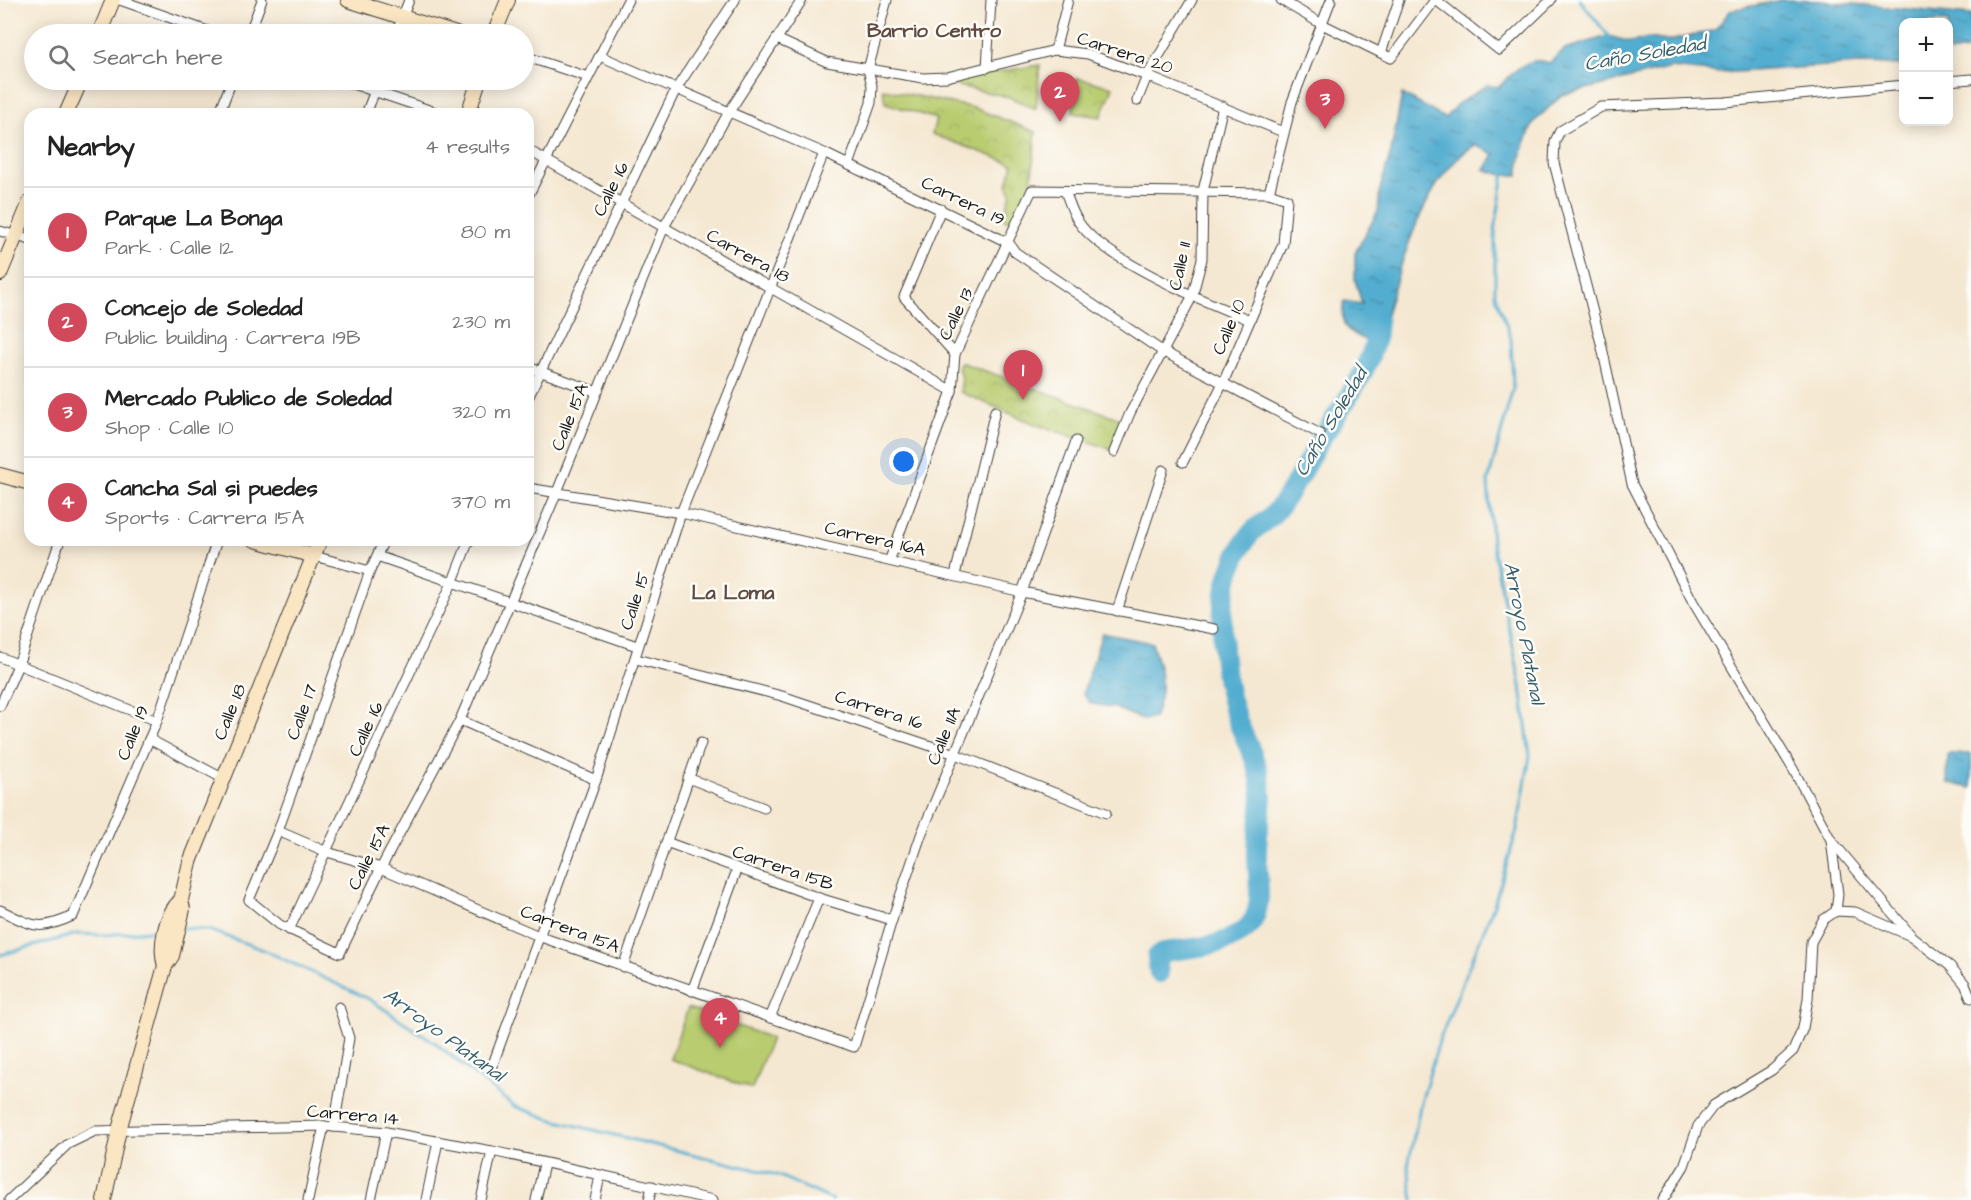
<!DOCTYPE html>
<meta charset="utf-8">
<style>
:root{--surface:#fff;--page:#f2f2f2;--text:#222;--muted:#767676;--line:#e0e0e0;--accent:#d1495b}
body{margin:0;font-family:"Architects Daughter",sans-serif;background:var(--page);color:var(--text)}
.controls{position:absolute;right:18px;top:18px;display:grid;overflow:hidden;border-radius:12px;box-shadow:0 3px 15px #0003}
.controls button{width:54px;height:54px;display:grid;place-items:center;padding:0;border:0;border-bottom:2px solid var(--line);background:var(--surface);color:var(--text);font:30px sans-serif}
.you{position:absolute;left:904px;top:462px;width:21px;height:21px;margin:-15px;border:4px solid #fff;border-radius:50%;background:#1a73e8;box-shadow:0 0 0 9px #1a73e833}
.badge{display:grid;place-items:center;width:39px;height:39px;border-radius:50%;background:var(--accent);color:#fff;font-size:20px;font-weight:700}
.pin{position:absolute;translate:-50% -50px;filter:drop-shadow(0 2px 3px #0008)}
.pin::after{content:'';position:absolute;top:32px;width:21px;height:18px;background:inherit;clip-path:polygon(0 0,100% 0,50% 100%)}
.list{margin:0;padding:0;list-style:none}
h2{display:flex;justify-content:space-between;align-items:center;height:78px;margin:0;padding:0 24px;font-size:26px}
h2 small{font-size:20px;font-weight:400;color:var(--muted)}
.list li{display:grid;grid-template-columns:39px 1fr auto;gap:18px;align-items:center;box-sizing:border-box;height:90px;padding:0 24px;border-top:2px solid var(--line)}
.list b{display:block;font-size:22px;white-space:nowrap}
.list p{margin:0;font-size:20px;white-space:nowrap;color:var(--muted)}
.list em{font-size:20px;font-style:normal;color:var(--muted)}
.icon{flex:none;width:33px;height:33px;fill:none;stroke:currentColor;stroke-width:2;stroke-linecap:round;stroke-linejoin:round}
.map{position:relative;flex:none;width:1971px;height:1200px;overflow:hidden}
.search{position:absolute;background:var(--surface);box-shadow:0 3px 15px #0003;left:24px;top:24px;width:510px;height:66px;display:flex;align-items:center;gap:15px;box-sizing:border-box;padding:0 21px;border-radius:33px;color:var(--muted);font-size:22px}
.panel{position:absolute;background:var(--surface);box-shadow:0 3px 15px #0003;left:24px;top:108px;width:510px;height:438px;border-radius:18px}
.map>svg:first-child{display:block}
.green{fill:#b9cc6f;stroke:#6a7446;stroke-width:1.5}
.park{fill:url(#park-crowns);stroke:#6a7446;stroke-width:1.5}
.water{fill:url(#water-ripples);stroke:#376476;stroke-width:1.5}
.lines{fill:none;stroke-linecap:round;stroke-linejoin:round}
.stream{stroke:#52add0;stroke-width:3}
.river{stroke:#52add0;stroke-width:20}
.street-casing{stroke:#3d3b37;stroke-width:11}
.secondary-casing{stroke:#3d3b37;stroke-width:16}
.street{stroke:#fff;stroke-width:9}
.secondary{stroke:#fbe6c3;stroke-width:14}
.labels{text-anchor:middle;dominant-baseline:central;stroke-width:5;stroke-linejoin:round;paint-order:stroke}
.street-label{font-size:18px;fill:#1c1c1c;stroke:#fdfcf7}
.neighbourhood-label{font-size:20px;font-weight:bold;fill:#614a40;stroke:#fdfcf7}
.water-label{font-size:20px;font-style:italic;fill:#345d6d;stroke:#fdfcf7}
</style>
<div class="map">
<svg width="1971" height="1200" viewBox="0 0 1971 1200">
<defs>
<pattern id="park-crowns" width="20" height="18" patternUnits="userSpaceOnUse" patternTransform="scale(1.5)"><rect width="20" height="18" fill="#b9cc6f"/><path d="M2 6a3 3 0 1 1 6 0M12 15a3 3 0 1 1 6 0" fill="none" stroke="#9eaf60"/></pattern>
<pattern id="water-ripples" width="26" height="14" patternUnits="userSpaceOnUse" patternTransform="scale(1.5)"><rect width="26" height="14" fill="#52add0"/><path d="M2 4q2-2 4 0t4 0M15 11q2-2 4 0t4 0" fill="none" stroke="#438ca8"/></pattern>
</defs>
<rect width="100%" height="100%" fill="#fdfcf7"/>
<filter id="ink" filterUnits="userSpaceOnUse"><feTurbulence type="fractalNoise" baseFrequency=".0167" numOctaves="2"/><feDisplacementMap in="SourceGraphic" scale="12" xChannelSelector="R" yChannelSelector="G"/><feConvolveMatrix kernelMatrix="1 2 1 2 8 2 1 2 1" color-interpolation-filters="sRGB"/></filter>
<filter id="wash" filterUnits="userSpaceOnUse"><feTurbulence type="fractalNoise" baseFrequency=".008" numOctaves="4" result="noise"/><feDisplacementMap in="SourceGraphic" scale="24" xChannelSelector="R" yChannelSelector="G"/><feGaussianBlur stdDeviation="1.35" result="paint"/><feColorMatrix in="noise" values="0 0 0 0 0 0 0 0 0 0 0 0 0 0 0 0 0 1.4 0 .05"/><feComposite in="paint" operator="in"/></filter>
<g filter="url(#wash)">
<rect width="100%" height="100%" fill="#f5e8d2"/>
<path class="green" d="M688,1008l83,30 -19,51 -82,-30z"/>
<g class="park">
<path d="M1040,65l-4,44 -27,-12 -56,-12 1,-6z"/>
<path d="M1077,78l36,9 -12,30 -28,-4z"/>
<path d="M883,89l91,19 62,24 -5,56 -16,36 -12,-6 8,-25 -4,-9 6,-20 -81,-30 4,-15 -51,-16z"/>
<path d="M960,362l161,57 -10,30 -74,-24 -77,-33 2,-14 -4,-10z"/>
</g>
<g class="water">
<path d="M1782,0l38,1 151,14v34l-22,4 -1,-31h-44l-1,43 -44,-1 -139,9 -49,-5 -109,27 -28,27 -11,26 -5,27h-15l-18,-5 9,-16 -19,-9c-56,33 -81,144 -99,204 -16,-19 -40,-9 -32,-48l18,3 -7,-24v-27l23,-42 2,-22 11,-37 11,-58 43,24 11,-13 31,-20 12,2c13,-14 29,-33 50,-24l16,-14 43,-13 23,6 17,-4 21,3 46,-11 16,-20z"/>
<path d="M1102,633l50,10c10,30 14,45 2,75l-11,2 -28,-12 -22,-4 -4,-2 -6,-9z"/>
<path d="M1948,754h23v34l-24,-5z"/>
</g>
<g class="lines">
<g class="stream">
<path d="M1580,0l30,38"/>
<path d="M182,928l27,2 55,20 105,49 65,43 80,64 39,14 224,55 56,25"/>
<path d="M0,955l77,-21 27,1 56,-5"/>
<path d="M1413,1200l-5,-34 12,-60 19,-65 55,-136 23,-75 13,-74 -9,-70 -29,-143 -4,-61 25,-94 -2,-50 -16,-44v-63l9,-59"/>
</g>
<path class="river" d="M1159,973l-2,-16 6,-5c25,-4 67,-5 86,-26 17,-19 7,-52 8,-75 0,-24 8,-48 3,-72 -4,-24 -19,-45 -26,-68 -10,-32 -13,-70 -11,-104 2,-25 12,-55 29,-75 7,-8 17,-12 24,-21 17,-20 29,-46 43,-69 22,-36 57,-76 59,-121"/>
</g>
</g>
<g filter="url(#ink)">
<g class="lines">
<g class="street-casing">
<g id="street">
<path d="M120,0l96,34"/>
<path d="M1281,0l39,23 71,35 44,-58"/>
<path d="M1436,0l63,50 52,-50"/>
<path d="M249,34l13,-34"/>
<path d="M396,34l13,-34"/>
<path d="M777,39l50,23 96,16 24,-1 108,-27 33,4 59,22 136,56"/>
<path d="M1055,50l13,-50"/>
<path d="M1381,53l18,-53"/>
<path d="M524,56l64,21"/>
<path d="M600,56l224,97 185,90 6,9 147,99 158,83"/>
<path d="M987,68l4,-68"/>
<path d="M341,80l100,34"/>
<path d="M1948,81l23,-2"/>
<path d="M1137,101l10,-25 45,-76"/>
<path d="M219,114l13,-34"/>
<path d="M366,114l13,-34"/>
<path d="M528,150l424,241"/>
<path d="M849,165l22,-62 1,-17 -4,-17 19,-69"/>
<path d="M1065,191c4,10 7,21 13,30 23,38 130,82 172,99"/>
<path d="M1269,193l23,-91 39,-102"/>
<path d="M528,196l100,-196"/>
<path d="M941,209l-37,88 51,57"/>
<path d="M0,231l30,9"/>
<path d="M528,367l69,25"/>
<path d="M528,398l148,-309 59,-89"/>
<path d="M1114,452l16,-39 62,-116 10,-38 1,-68 20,-85"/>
<path d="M528,488l153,25 341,79 192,37"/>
<path d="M384,540l-14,31 -92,260 -29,69 31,25 60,28 41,-85 79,-148 97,-228 107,-265 65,-115 73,-112"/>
<path d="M314,556l56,15"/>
<path d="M377,556l260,90"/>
<path d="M890,559l62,-168 3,-37 77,-164 237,3 18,6 -4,45 -60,139 -40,79"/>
<path d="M955,575l40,-164"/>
<path d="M1117,611l46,-141"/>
<path d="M0,657l157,64"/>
<path d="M636,659l146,37 173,58 151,59"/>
<path d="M0,706l18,-41 42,-125"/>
<path d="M460,720l136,60"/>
<path d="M149,739l73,39"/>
<path d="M688,778l76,30"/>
<path d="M278,831l49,21 54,16 160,69 313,110 38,-127 29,-85 101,-243 54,-151"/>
<path d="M1832,841l78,93"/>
<path d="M666,842l153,56 73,22"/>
<path d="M0,910c33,16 38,22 73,6l84,-195 60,-181"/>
<path d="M1836,911l2,-17 -7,-54 -38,-71 -100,-167 -61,-118 -31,-141 -47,-180 1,-22 5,-10 41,-24 124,-5 179,-17"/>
<path d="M289,930l164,-349 16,-41"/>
<path d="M623,967l78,-224"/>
<path d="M692,991l45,-121"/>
<path d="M770,1018l49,-120"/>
<path d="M493,1064l103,-284 85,-267 143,-360"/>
<path d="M334,1127l15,-89 -10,-31"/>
<path d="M9,1200l59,-56 27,-13 229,-5 62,6 106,19 221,49"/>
<path d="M308,1200l16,-74"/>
<path d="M371,1200l15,-68"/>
<path d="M426,1200l12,-59"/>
<path d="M481,1200l11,-49"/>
<path d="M536,1200l8,-36"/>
<path d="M595,1200l5,-24"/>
<path d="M649,1200l3,-14"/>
<path d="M1663,1200l21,-34 14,-40 16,-21 58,-35 21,-19 10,-23 5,-29 3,-57 12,-22 13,-9 19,1 56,24 39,30 15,18 6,14"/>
</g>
</g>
<g class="secondary-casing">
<g id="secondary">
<path d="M348,0l108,34"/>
<path d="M99,34l14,-34"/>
<path d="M494,34l14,-34"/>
<path d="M66,114l15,-34"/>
<path d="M468,114l11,-34"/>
<path d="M0,274l30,-72"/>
<path d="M0,475l30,8"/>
<path d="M255,540l59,16"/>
<path d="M165,966c-6,-19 0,-52 16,-66"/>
<path d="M104,1200l15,-70 46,-164 7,-10 11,-47 -2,-9 9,-38 130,-322"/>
</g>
</g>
<use href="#street" class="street"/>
<use href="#secondary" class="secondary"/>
</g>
</g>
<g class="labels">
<g class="street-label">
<text transform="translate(1125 53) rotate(18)">Carrera 20</text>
<text transform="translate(611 189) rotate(-64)">Calle 16</text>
<text transform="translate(963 201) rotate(26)">Carrera 19</text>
<text transform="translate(748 256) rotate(29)">Carrera 18</text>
<text transform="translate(1180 266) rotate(-78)">Calle 11</text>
<text transform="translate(956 314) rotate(-64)">Calle 13</text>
<text transform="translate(1229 327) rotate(-67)">Calle 10</text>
<text transform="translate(570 417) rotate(-68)">Calle 15A</text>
<text transform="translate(875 539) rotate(13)">Carrera 16A</text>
<text transform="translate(635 601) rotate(-72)">Calle 15</text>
<text transform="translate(879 710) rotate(18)">Carrera 16</text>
<text transform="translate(230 712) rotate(-68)">Calle 18</text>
<text transform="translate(302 712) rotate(-70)">Calle 17</text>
<text transform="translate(366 729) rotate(-65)">Calle 16</text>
<text transform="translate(133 733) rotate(-68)">Calle 19</text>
<text transform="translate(944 736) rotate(-68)">Calle 11A</text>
<text transform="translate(369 857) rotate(-63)">Calle 15A</text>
<text transform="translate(783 868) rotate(19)">Carrera 15B</text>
<text transform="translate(570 929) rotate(21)">Carrera 15A</text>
<text transform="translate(353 1115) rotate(5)">Carrera 14</text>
</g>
<g class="neighbourhood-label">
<text x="934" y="31">Barrio Centro</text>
<text x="733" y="593">La Loma</text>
</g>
<g class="water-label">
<text transform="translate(1645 54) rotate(-10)">Caño Soledad</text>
<text transform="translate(1331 422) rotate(-59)">Caño Soledad</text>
<text transform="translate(1524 633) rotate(79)">Arroyo Platanal</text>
<text transform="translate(444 1035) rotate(36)">Arroyo Platanal</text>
</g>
</g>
</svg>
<div class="controls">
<button>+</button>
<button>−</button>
</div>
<div class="you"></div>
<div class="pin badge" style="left:1023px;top:400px">1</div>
<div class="pin badge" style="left:1060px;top:122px">2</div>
<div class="pin badge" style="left:1325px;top:129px">3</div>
<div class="pin badge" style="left:720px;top:1048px">4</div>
<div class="search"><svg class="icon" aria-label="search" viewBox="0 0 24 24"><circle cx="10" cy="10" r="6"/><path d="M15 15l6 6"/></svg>Search here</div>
<section class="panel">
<h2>Nearby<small>4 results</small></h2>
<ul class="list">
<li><span class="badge">1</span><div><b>Parque La Bonga</b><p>Park · Calle 12</p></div><em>80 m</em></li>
<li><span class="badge">2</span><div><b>Concejo de Soledad</b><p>Public building · Carrera 19B</p></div><em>230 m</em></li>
<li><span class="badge">3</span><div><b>Mercado Publico de Soledad</b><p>Shop · Calle 10</p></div><em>320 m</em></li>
<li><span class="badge">4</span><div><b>Cancha Sal si puedes</b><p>Sports · Carrera 15A</p></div><em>370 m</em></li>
</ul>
</section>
</div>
